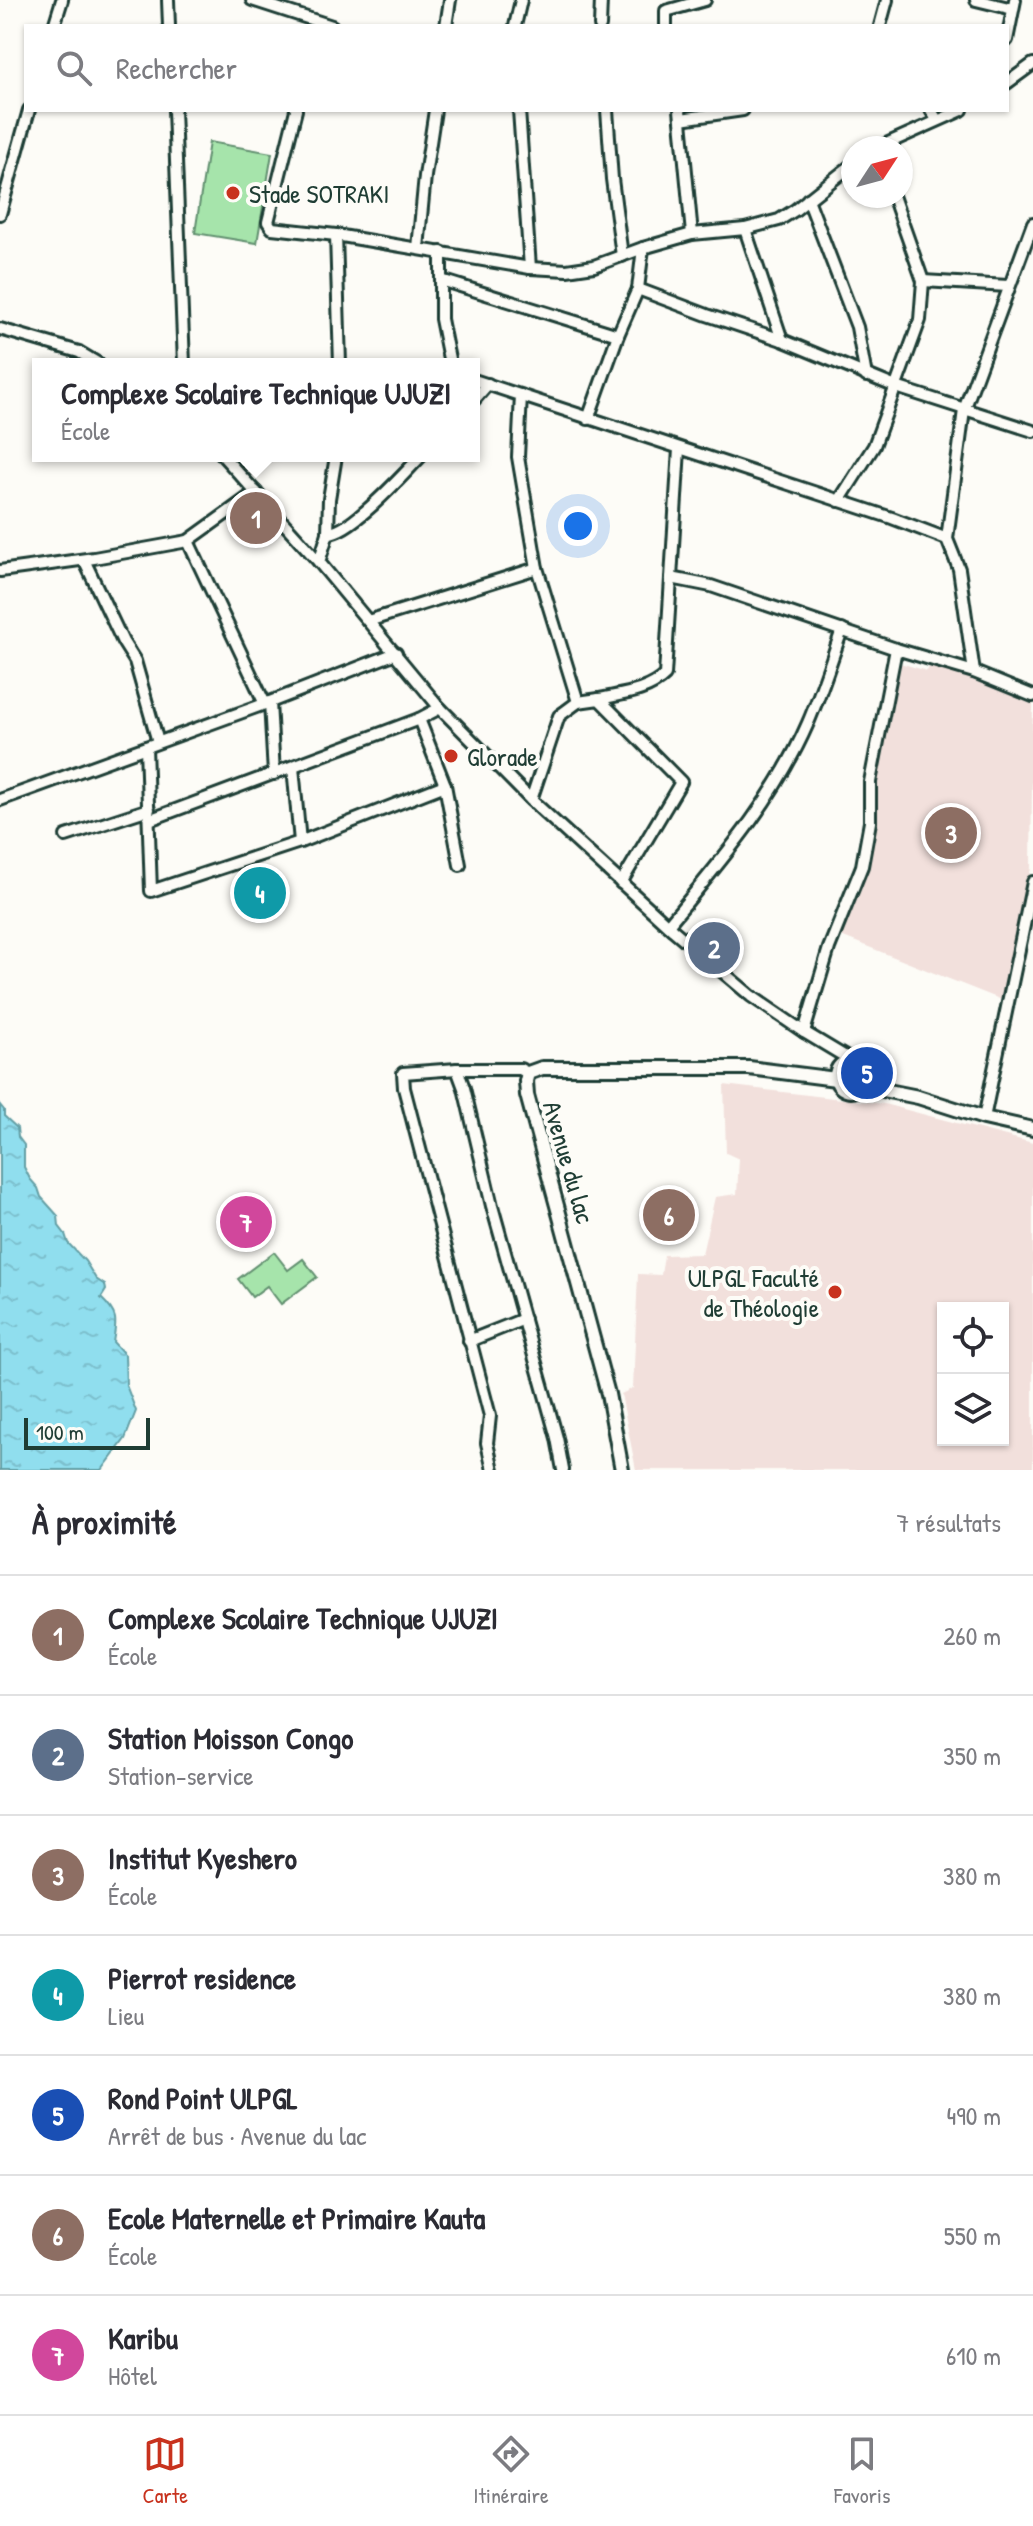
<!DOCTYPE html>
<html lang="fr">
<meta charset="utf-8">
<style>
:root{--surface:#fff;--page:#f2f2f3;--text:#2b2b33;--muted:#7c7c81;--line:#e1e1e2;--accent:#c8321e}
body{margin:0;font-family:"Patrick Hand",sans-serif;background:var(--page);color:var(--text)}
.controls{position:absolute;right:24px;bottom:24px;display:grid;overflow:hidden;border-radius:0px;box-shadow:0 2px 6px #0004}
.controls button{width:72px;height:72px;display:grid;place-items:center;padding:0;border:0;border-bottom:2px solid var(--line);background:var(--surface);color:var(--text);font:40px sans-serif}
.compass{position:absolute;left:841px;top:136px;width:72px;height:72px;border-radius:50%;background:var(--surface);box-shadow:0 2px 6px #0004;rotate:54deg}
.scale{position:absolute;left:24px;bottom:20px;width:126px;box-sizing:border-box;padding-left:8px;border:4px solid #1f3d34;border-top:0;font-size:22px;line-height:28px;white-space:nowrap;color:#1f3d34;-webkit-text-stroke:6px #fdfcf7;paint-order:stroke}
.you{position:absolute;left:578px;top:526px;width:28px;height:28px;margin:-20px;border:6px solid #fff;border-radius:50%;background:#1a73e8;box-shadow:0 0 0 12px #1a73e833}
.badge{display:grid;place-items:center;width:52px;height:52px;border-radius:50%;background:var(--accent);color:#fff;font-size:26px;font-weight:700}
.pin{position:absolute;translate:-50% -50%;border:4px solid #fff;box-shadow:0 2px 8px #0006}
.popup{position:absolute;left:32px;top:358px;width:448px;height:104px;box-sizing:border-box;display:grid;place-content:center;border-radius:0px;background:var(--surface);filter:drop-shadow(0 2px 6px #0005);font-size:26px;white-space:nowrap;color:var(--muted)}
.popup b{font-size:30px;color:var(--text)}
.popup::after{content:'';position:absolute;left:50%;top:100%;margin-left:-16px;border:16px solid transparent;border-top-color:var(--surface)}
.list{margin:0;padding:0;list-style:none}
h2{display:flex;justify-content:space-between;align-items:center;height:104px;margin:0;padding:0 32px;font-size:34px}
h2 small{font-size:26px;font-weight:400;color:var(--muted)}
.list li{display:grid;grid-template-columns:52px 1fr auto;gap:24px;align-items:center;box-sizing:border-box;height:120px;padding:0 32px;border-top:2px solid var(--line)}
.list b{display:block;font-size:30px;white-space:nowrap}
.list p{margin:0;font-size:26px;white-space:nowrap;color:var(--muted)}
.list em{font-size:26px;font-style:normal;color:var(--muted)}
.icon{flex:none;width:44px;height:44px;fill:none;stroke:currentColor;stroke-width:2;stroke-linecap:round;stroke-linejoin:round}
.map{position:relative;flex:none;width:1033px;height:1470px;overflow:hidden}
.search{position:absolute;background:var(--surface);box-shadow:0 2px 6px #0004;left:24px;right:24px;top:24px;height:88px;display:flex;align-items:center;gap:20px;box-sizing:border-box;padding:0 28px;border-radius:0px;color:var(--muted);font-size:30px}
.sheet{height:944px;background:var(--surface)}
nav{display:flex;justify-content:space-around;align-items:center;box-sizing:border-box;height:112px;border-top:2px solid var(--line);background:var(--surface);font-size:22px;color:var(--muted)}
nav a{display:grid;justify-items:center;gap:4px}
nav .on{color:var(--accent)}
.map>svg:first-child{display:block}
.built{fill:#f2e0dc;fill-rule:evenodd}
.pitch{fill:#a6e4ab;stroke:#629070;stroke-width:2}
.water{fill:url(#water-ripples);stroke:#639ea4;stroke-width:2}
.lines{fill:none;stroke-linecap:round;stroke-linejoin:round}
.minor-casing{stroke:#1f3d34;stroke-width:16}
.major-casing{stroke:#1f3d34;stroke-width:18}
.minor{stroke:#fdfcf7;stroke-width:10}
.major{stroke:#fdfcf7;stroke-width:12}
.poi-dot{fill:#c8321e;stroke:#fdfcf7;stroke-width:3}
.labels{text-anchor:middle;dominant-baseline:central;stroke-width:8;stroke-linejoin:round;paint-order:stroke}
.poi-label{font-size:26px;fill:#1f3d34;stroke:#fdfcf7;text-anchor:start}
.street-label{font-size:26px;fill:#1f3d34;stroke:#fdfcf7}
</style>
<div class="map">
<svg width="1033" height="1470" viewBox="0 0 1033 1470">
<defs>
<pattern id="water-ripples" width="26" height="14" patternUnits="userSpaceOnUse" patternTransform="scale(2)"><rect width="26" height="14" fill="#90deee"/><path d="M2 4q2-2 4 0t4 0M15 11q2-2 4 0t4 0" fill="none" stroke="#7cbfcd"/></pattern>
</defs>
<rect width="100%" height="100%" fill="#fdfcf7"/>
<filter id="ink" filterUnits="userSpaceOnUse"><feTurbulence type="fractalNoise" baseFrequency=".0125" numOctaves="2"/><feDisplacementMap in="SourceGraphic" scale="16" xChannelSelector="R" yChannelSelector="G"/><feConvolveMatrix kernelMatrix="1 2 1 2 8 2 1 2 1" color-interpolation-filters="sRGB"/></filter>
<g filter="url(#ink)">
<g class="built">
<path d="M900,663l27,8 4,-8 102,37 -2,168 -29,132 -166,-66 33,-67 6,-86z"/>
<path d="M724,1085l160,19 149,39v327h-397l-15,-76 12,-6 5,-114 23,1 3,-20 38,-1 13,-57 22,-3 2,-35 -13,-6zM943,1308h60v132h-60z"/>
</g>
<g class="pitch">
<path d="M209,142l63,11 -15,90 -62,-10z"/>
<path d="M274,1252l14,18 15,-11 14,18 -36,27 -14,-18 -15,11 -14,-18z"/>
</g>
<path class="water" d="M0,1105l4,5v6l13,12 1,9 6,8v22l6,12 8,9 3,9 17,19 1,10 6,8 3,9 17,18 11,18 9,6 1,5 -5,8c17,16 16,22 12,44l12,13 1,30 10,26 -11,28 -23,31h-102z"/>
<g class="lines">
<g class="minor-casing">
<g id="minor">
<path d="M168,0l1,26"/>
<path d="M252,0l80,26"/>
<path d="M976,0l37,9"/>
<path d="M54,26l8,-26"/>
<path d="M446,26l4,-26"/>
<path d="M515,26l6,-26"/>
<path d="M600,26l1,-26"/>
<path d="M666,26v-15l39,-11"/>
<path d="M880,26l7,-26"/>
<path d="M1007,40l8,-40"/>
<path d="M1007,83l26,-19"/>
<path d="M174,110l10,254"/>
<path d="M296,110l-28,112 4,6 64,7 194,33 37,2 27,-4 49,-18 49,-14 53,-5 34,-9 16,-10 58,-46"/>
<path d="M519,110l11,158"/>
<path d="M607,110l5,69 10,77"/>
<path d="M680,110l12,124"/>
<path d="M931,110l6,10"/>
<path d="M681,119l62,-9"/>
<path d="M877,148l85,-38"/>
<path d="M808,199l49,128 9,49"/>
<path d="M0,214l29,-104"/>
<path d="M745,229l37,111"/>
<path d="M336,235l4,129"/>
<path d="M418,248l7,-72 10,-66"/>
<path d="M441,252v67l9,45"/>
<path d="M441,280l177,55"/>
<path d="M923,281l85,5"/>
<path d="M638,289l69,26 75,25 114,47 137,44"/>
<path d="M0,329l79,23 20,12"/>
<path d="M474,380l418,138 55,21"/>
<path d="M521,395l-3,62 19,111 41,134"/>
<path d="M474,400l14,-16"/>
<path d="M588,419l30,-84 20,-46 5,-41"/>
<path d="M223,456l96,106 121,146 91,92 142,130 78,66 53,36 50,30"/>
<path d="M839,501l35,-55 46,-126 3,-39 -30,-85"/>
<path d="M328,533c23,0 76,-59 93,-77"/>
<path d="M188,541l77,163"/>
<path d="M84,560l39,82 12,19 23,81"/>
<path d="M319,562l9,-29 1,-34 7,-43"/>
<path d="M0,571l94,-13 94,-17 68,-49"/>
<path d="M671,578l40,8 185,63 78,23 59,24"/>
<path d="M368,621l169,-53"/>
<path d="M974,672l-15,-103 -12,-30 17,-129 69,-187"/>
<path d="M599,699c23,-5 49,-7 66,-24l14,-226"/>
<path d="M270,702l4,72"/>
<path d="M419,719l26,66 15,80"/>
<path d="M146,747l5,144 149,-49 145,-57"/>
<path d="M293,767l7,75"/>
<path d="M0,800l270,-98 126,-49"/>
<path d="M531,800l28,-84 19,-14 21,-3 82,83 -60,101"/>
<path d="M149,820l270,-101 21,-11"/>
<path d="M66,836l83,-27"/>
<path d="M668,925c52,-63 107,-126 140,-202 13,-30 23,-62 34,-93"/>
<path d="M804,1032l25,-84 33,-82 8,-44v-40l26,-133"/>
<path d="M457,1069l7,19 28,118 65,232 6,32"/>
<path d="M984,1118l49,-236"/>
<path d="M469,1341l55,-22"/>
<path d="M493,1470l-6,-27 3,-27 -86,-328 -1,-15 54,-4h63l8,4"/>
</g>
</g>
<g class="major-casing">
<g id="major">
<circle cx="851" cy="1076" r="15"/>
<path d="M863,1086l55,11 66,21 49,11"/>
<path d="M622,1470l-14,-76 -81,-299 -1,-14 2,-8 14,-5h207l87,11"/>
</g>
</g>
<use href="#minor" class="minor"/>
<use href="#major" class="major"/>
</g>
</g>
<g class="poi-dot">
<circle cx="233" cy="193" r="8"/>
<circle cx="451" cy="756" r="8"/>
<circle cx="835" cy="1292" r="8"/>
</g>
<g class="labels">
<g class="poi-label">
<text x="249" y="193">Stade SOTRAKI</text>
<text x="467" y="756">Glorade</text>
<text x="819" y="1277" text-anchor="end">ULPGL Faculté<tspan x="819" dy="30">de Théologie</tspan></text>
</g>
<g class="street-label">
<text transform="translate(569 1162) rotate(74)">Avenue du lac</text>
</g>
</g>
</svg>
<div class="controls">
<button><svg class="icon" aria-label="locate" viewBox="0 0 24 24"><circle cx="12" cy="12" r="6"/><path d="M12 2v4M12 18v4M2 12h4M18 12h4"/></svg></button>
<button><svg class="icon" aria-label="layers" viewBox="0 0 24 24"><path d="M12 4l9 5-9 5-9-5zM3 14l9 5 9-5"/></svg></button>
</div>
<svg class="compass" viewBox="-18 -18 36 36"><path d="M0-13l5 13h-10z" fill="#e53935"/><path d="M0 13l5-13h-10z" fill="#7c7c81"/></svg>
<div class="scale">100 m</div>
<div class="you"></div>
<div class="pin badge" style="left:256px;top:518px;background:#8d6e63">1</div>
<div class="popup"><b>Complexe Scolaire Technique UJUZI</b>École</div>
<div class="pin badge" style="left:714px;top:948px;background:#5c6f8a">2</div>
<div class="pin badge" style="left:951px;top:833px;background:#8d6e63">3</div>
<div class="pin badge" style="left:260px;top:893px;background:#0f9aa8">4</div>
<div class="pin badge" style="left:867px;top:1073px;background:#1a4fb4">5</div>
<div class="pin badge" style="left:669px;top:1215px;background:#8d6e63">6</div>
<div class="pin badge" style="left:246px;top:1222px;background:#d1479c">7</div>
<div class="search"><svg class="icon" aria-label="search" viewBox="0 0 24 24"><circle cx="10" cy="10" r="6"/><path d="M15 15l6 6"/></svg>Rechercher</div>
</div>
<section class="sheet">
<h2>À proximité<small>7 résultats</small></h2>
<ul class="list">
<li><span class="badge" style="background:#8d6e63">1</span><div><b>Complexe Scolaire Technique UJUZI</b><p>École</p></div><em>260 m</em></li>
<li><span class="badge" style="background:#5c6f8a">2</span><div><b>Station Moisson Congo</b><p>Station-service</p></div><em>350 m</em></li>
<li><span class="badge" style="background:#8d6e63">3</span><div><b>Institut Kyeshero</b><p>École</p></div><em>380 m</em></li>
<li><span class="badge" style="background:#0f9aa8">4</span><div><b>Pierrot residence</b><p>Lieu</p></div><em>380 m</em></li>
<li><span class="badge" style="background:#1a4fb4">5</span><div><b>Rond Point ULPGL</b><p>Arrêt de bus · Avenue du lac</p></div><em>490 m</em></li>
<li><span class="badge" style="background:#8d6e63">6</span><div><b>Ecole Maternelle et Primaire Kauta</b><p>École</p></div><em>550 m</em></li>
<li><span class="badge" style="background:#d1479c">7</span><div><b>Karibu</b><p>Hôtel</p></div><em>610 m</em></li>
</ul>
</section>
<nav>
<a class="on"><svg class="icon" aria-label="map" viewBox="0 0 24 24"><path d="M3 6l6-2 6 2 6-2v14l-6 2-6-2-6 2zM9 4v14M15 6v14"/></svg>Carte</a>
<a><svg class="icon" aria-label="directions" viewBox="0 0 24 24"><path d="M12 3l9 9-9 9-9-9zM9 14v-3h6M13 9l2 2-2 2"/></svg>Itinéraire</a>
<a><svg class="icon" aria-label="saved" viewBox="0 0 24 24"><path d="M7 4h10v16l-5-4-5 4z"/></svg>Favoris</a>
</nav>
